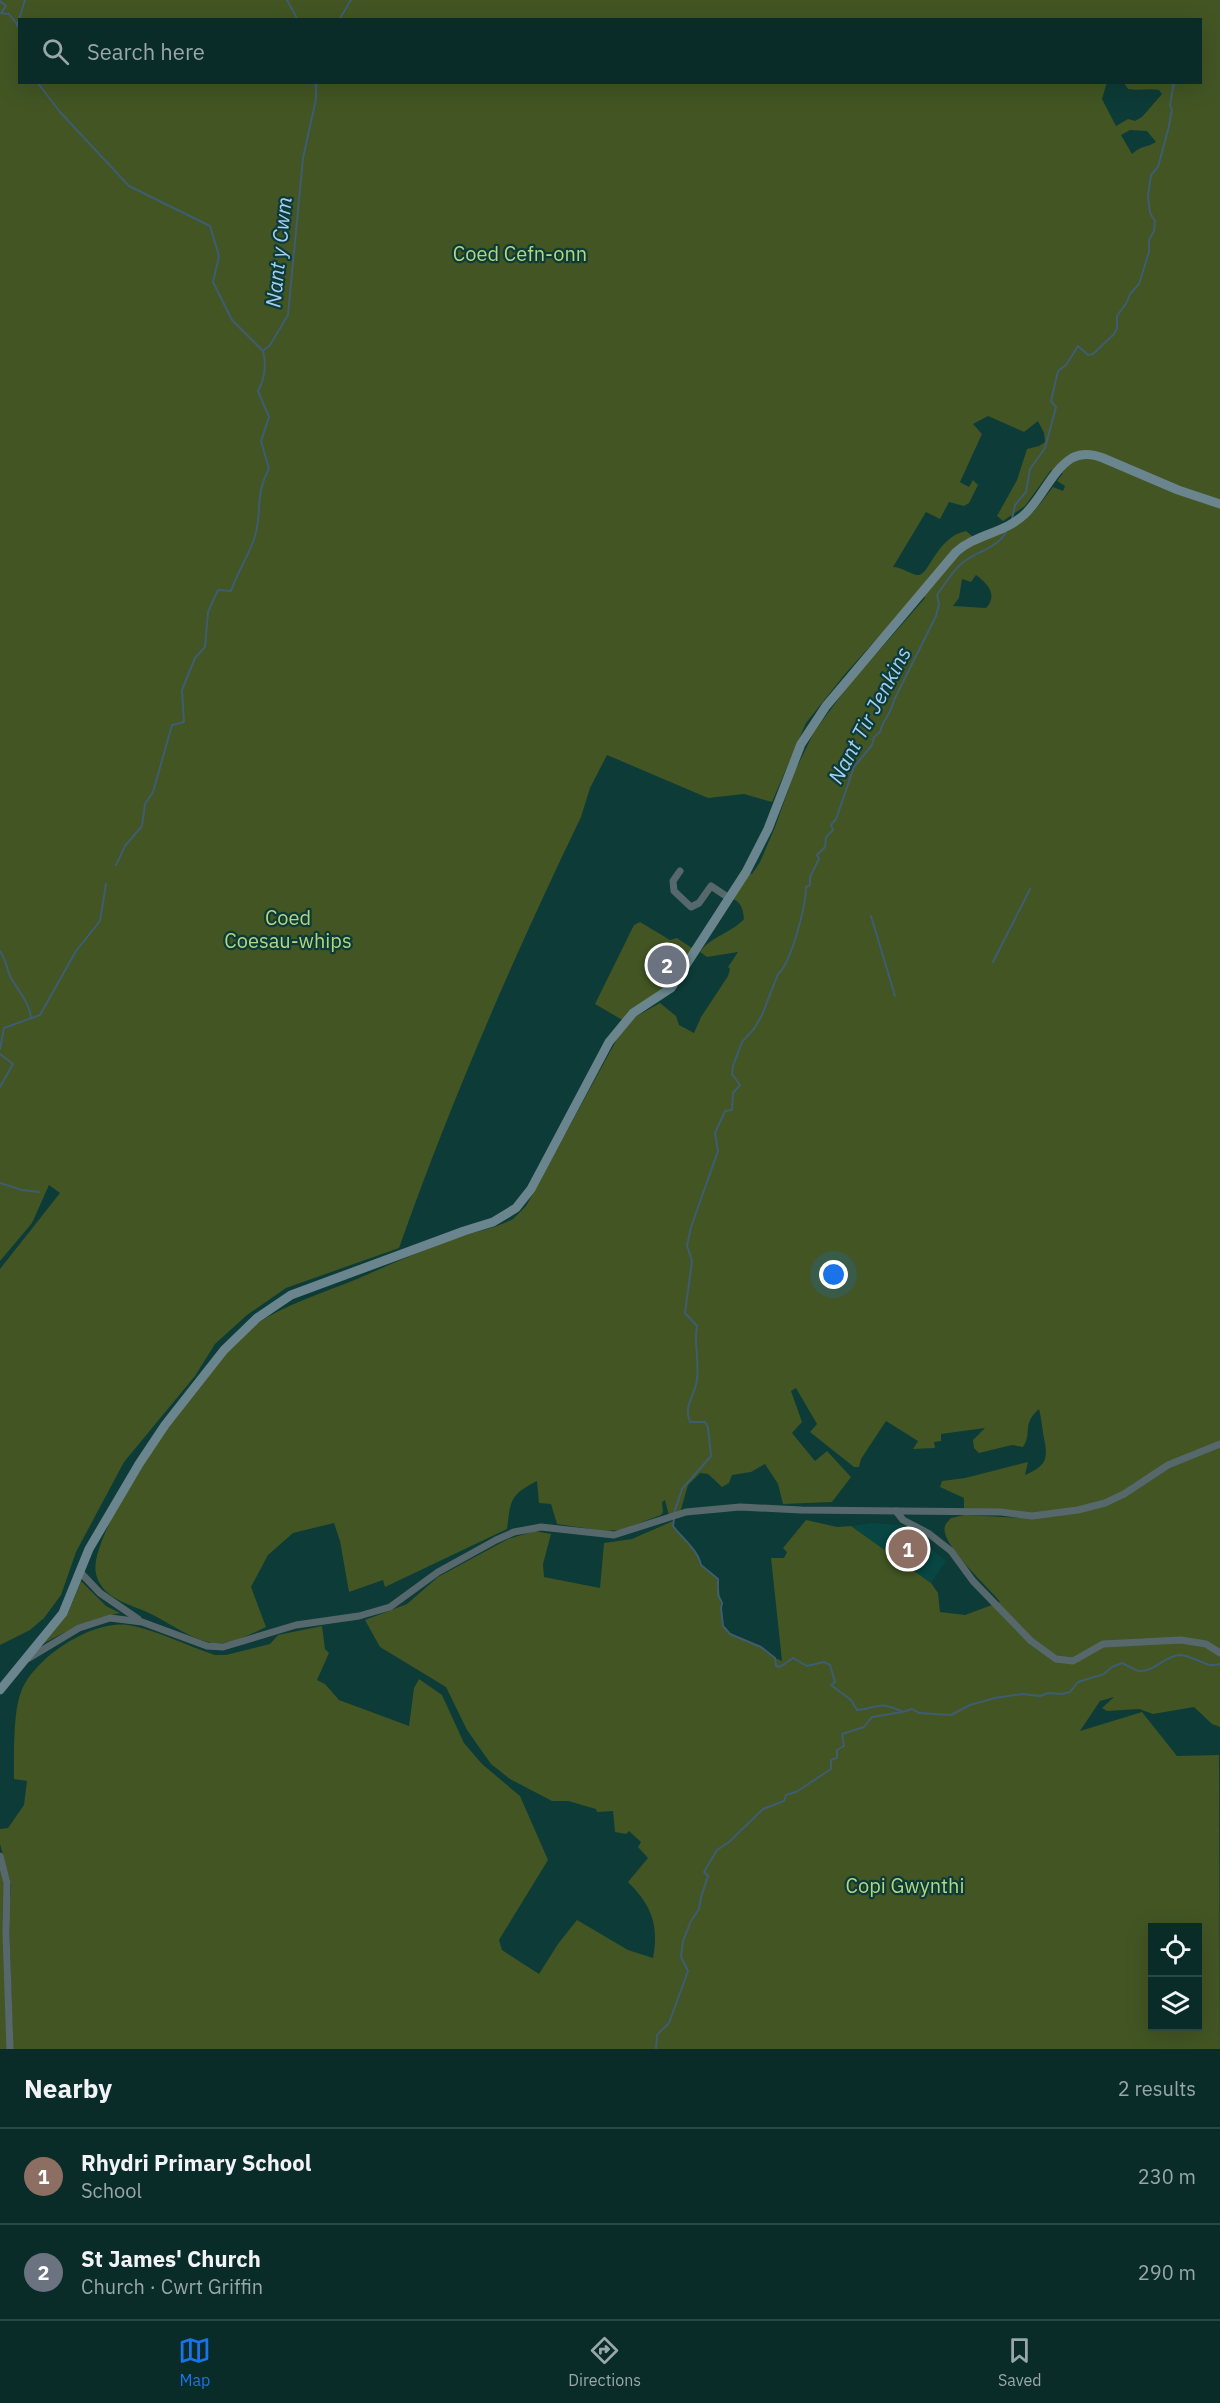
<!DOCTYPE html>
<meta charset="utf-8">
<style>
:root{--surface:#0a2c29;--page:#133431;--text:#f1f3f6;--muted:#99a7a8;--line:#2a4846;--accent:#1a73e8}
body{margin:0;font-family:"IBM Plex Sans",sans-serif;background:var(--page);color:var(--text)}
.controls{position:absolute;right:18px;bottom:18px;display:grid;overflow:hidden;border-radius:0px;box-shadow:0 6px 24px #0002}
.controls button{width:54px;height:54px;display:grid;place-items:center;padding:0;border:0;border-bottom:2px solid var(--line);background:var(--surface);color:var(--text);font:30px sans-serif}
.you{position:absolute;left:834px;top:1275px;width:21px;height:21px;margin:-15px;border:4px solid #fff;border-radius:50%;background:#1a73e8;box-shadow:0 0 0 9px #1a73e833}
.badge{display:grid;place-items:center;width:39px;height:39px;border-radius:50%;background:var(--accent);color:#fff;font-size:20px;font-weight:700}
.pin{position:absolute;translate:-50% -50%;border:3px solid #fff;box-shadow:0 2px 6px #0006}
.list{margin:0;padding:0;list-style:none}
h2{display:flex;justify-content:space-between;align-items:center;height:78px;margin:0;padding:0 24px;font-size:26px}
h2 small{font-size:20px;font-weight:400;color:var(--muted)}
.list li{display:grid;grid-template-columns:39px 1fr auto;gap:18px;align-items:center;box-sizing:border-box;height:96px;padding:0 24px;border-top:2px solid var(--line)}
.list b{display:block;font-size:22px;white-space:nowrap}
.list p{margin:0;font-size:20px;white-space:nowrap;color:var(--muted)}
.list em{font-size:20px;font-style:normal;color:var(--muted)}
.icon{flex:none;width:33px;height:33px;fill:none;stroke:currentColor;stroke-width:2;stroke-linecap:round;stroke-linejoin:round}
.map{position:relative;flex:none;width:1220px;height:2049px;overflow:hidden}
.search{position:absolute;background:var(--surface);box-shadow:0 6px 24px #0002;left:18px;right:18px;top:18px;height:66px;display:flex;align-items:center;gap:15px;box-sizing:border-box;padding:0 21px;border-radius:0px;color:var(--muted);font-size:22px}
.sheet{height:270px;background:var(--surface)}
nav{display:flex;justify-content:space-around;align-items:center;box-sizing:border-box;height:84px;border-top:2px solid var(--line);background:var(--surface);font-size:16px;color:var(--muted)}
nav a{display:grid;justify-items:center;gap:3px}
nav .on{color:var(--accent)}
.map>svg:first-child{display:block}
.built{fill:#074642}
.green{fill:#425523;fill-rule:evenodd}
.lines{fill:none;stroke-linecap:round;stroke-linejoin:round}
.stream{stroke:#3e5d72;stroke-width:2}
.street{stroke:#57686d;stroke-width:7}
.secondary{stroke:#6a858d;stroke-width:9}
.labels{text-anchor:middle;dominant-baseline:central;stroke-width:4.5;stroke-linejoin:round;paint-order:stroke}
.park-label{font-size:20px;fill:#b5d67f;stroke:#0d3b37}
.water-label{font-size:21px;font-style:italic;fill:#a6cef7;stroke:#0d3b37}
</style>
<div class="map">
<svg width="1220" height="2049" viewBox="0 0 1220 2049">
<rect width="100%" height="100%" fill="#0d3b37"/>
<path class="built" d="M872,1523l30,2 44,36 -15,22 -80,-57z"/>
<g class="green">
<path d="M0,0h1220v1727l-8,-3 -18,-17 -41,7 -14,-5 -32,2 -5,-3 12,-11 -14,4 -20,30 62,-19 35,44 42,-1 1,294h-1207l-4,-132 2,-32 -11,-41v-15l8,-1 16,-23 3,-24 -13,-2c0,-23 -1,-67 7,-87 13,-34 70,-72 107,-67 29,5 59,21 87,30h11l44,-11 8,-9 44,-9 3,23 4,4 -12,27 8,4 14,16 70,26 5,-38 5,-9 23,16 22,48 18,21 38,32 28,64 -49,80 3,10 37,24 19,-30 19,-24 51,30 25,8c6,-33 -1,-52 -25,-76l20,-24 -10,-11 3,-5 -12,-11 -3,3 -11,-2 -2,-21 -16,1 -1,-3 -28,-8h-16l-42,-22 -19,-15 -24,-34 -21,-43 -66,-40 -15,-27 42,-16 31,-27 70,-38 27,-8 16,3 -8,30 1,13 56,11 4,-45 28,-4 41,-18v5c9,12 25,24 28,39l17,14 5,47 7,8 31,13 14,11 7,3 -11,-103h13l3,-6 -4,-4 23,-28 31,7 14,-1 80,57 7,10 2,19 25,3 35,-13c-11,-15 -61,-58 -55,-76 1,-3 4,-6 6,-8l14,-3 58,3v-3l-59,-3v-14l-24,-11 2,-6 23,-3 63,-16 -3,13c24,-10 23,-18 18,-42 -1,-8 -2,-16 -4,-24 -18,16 -6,23 -16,38l-11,-2 -33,8 -5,-5 -1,-8 12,-12 -44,6v7l-7,1 1,6 -22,1 5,-8 -32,-20 -25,38 -2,8h-5l-44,-35 7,-8 -21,-36 -5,3 11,31 -10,11 23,28 12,-10 24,26 -19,25 -49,2 -5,-20 -13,-20 -14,8 -19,3 -3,8 -7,4 -14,-13 -8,-1 -12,12 -8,28 -11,3 -4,-16 -3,2 1,10 -2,3 -40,15 -17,1 -47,-7 -6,-20 -12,-1 -2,-22c-27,14 -26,18 -30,48l-122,58 -2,-7 -34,12 -9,-51 -6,-18 -41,10 -25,22 -17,32 15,40c-13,6 -28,14 -42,16 -24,4 -55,-21 -75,-30 -19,-9 -47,-14 -53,-39 -11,-43 120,-224 158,-249 31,-20 68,-32 103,-46 32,-14 63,-28 96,-40 20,-7 41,-10 60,-20l13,-13 91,-167 18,-22 25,-14 16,13 3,9 15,8 7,-16 27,-41 2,-7 -2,-2 10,-15 -31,5 -7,-5c11,-16 30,-18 44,-33 -1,-10 -3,-19 -15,-21l17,-26 6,2 8,-12 15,-35 20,-56 19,-39 34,-46 77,-88 -5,-7 -75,83 -39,49 -34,79 -28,-8 -36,4 -101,-43 -17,33 -9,29c-68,141 -130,284 -182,431l-113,40 -39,27 -32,29 -20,32 -71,86 -48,90 -15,43 -17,23 -14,12 -30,15v-376l60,-76 -11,-8 -17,38 -32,38zM20,20h1180v62l-76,1 4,6c11,2 21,-1 31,1l3,4 -20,23 -7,4 -7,-2 -12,7 -14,-27 5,-17h-1087zM1130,130l17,1 9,11c-10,6 -14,3 -24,12l-11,-19zM988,416l36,16 14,-11 6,12 1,9 -6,4 -12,3 -10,31 -20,36 6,5 22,-15 26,-36 12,3 -6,8 8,5 -2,5 -10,-4c-21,27 -24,35 -56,47 -10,4 -17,8 -27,7l2,-5 -6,-5c-29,6 -36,42 -47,44 -6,1 -17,-8 -26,-8l33,-55 14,7 9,-17 15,4 5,-3 9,-18 -5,-5 -4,7 -9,-5 22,-48 -9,-10zM976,575c12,9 22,20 10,33l-33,-2 6,-8 3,-19 9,3zM1152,1928h46v98h-46z"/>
<path d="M640,922l30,18 7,-2 15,10 -22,36 -46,37 -29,-17 39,-79z"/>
<path d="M81,1581l25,25 14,7c-28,5 -52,17 -77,31l25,-31z"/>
<path d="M0,1864l5,27 -2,23 5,135h-8z"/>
</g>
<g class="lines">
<g class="stream">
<path d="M287,0l11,20"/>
<path d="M0,1l6,5 -5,7 8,1 11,14"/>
<path d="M339,20l12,-20"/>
<path d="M17,26l8,-26"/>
<path d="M37,82l23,30 69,74 81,40 9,30 -6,26 19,38 31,31"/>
<path d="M1012,519l3,-14 11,-13 4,-23 15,-21 11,-41 -5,-6 7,-30 8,-6 12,-19 10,9 5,-1 21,-20 3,-6v-12l10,-14 3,-8 9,-10 10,-32v-12l5,-9 1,-10 -5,-8 -2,-17 3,-21 7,-8 10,-37 4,-20 -2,-5 4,-23"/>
<path d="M116,865l9,-19 17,-20 3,-22 8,-12 19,-67 12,-3 -2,-32 13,-32 10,-11 3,-35 10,-22 13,1c6,-18 17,-34 23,-52 9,-24 0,-44 15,-70l-8,-28 8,-24 -11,-26c7,-13 9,-25 5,-40l7,-6 18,-30 15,-157 13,-59v-17"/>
<path d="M871,916l24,80"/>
<path d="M0,951c8,12 6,18 11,27 7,12 19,26 20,40"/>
<path d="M993,962l37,-73"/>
<path d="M0,1049l4,-21 36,-13 36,-64 24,-30 6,-37"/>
<path d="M0,1054l13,10 -13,23"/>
<path d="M0,1183l22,7 17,2"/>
<path d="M674,1513l8,-24 29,-33 -3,-29 -3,-5h-15c-6,-15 2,-23 6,-37 5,-20 -3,-40 1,-59l-12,-13 7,-52 -5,-15 4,-19 27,-76 -3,-18 10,-22 7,-1 1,-17 7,-8 -8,-11 1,-8 9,-24 12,-13 8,-14 16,-41c13,-10 28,-69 28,-87l4,-2v-8l9,-18 -2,-4 8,-8 1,-10 7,-7 -2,-5 5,-6 18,-52 18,-22 2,-8 6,-5c3,-13 11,-17 14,-32l42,-84 3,-12 -2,-9c7,-10 14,-22 24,-31 14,-13 35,-14 45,-32"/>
<path d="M674,1519l-1,7c9,12 25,24 28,39l17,14v16l4,8 -1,5 2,18 7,8 31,13 14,11 1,8 4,1 13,-9 14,8 17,-4 6,3 5,17 -4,3 20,15 6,10c22,-2 22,-10 46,2l9,-3 7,4 32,2 19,-10 25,-7 27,-4 18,2 8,-3 14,1 8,-2 8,-10 26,-8 8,-7 10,-4c5,2 12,7 17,8 15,1 26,-15 40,-16 15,0 27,14 41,9"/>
<path d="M656,2049l1,-14 12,-12 19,-52 -7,-14 2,-16 8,-20 8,-12 2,-12 7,-21 -4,-4 13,-22 12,-8 34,-33 21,-8 2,-6 10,-3 35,-23v-9l6,-2v-8l7,-4 -2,-12 22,-7 8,-10 30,-5"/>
</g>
<g class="street">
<path d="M680,871l-7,10 1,10 17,16 8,-4 12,-17 18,12"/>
<path d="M896,1511l7,9 25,13 23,18 22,30 58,60 25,18 17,2 30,-17 78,-4 25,4 14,9"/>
<path d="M80,1572l20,21 38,26"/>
<path d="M29,1658l50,-30 31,-10 32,4 65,24 16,1 73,-22 63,-9 31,-9 48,-35 58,-32 18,-8 27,-5 73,8 72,-23 54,-5 61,3 200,2 31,4 46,-6 27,-7 19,-9 44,-29 52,-21"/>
<path d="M0,1856l7,27 -1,50 4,116"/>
</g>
<path class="secondary" d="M0,1690l63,-77 26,-64 50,-85 26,-39 59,-75 33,-32 34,-23 173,-64 29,-9 23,-14 15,-19 78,-147 24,-29 38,-25 75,-116 22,-43 33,-85 25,-38 130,-154c20,-18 49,-19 69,-38 17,-16 27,-44 47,-56 11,-6 21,-4 31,0l75,32 42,14"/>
</g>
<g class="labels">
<g class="park-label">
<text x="520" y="253">Coed Cefn-onn</text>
<text x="288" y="917">Coed<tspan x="288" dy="23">Coesau-whips</tspan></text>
<text x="905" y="1885">Copi Gwynthi</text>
</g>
<g class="water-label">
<text transform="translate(278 252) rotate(-84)">Nant y Cwm</text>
<text transform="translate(869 715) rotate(-62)">Nant Tir Jenkins</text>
</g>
</g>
</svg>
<div class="controls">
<button><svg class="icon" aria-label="locate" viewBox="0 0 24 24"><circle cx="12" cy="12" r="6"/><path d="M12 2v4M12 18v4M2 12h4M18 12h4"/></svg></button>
<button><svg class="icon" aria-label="layers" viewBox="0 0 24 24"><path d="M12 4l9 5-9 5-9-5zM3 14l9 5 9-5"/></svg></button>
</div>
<div class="you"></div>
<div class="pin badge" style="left:908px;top:1549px;background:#8d6e63">1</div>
<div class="pin badge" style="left:667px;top:965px;background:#6b7280">2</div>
<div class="search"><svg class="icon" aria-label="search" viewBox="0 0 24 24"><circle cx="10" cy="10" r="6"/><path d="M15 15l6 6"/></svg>Search here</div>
</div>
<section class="sheet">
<h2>Nearby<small>2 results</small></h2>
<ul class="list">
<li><span class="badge" style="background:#8d6e63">1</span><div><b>Rhydri Primary School</b><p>School</p></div><em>230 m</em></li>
<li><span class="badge" style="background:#6b7280">2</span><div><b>St James' Church</b><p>Church · Cwrt Griffin</p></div><em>290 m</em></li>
</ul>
</section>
<nav>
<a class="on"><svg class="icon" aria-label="map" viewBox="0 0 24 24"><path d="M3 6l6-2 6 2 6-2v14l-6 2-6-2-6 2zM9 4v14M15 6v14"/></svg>Map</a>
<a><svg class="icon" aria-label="directions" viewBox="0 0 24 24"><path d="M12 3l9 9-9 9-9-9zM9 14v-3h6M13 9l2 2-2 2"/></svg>Directions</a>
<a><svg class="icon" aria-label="saved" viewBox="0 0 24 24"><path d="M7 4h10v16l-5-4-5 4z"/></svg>Saved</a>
</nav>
